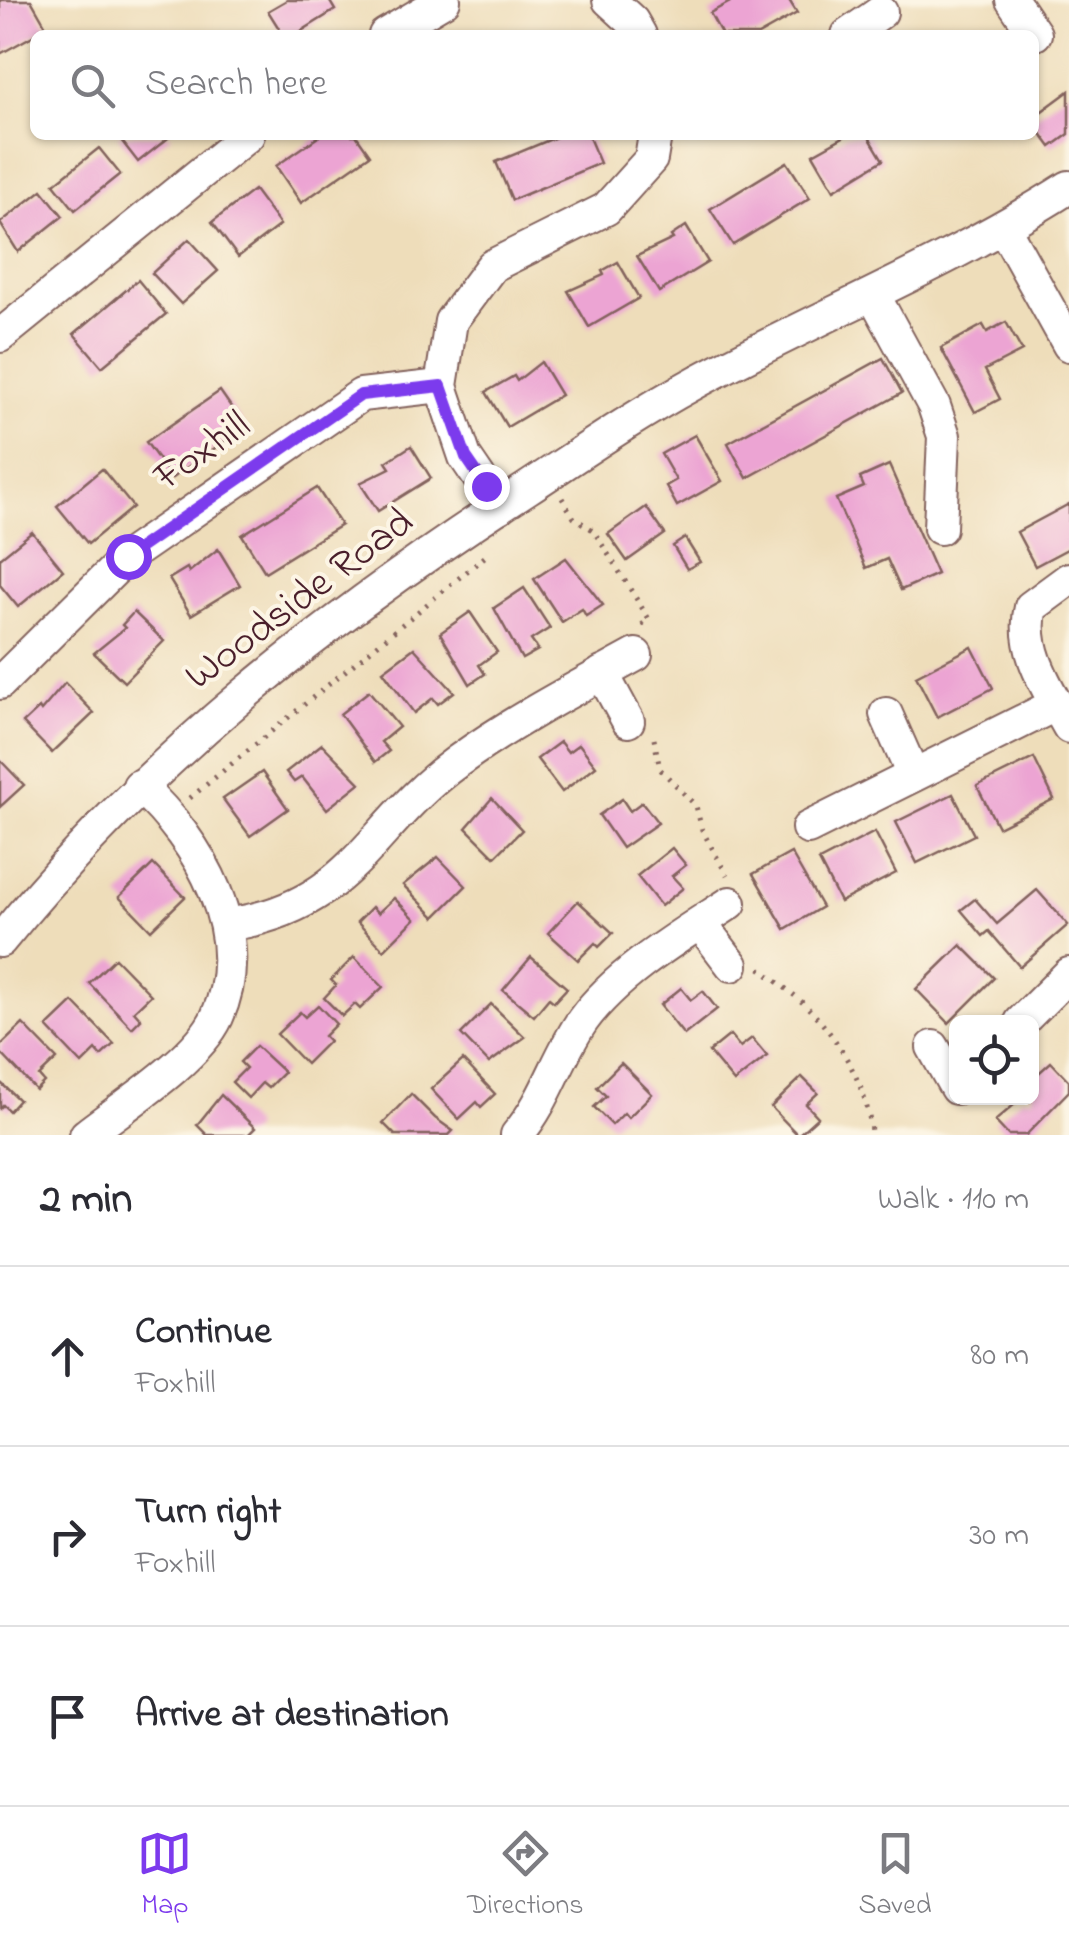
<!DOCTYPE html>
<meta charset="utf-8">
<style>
:root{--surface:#fff;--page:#f7f7f7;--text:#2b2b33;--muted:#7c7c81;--line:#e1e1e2;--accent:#7c3aed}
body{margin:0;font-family:"Indie Flower",sans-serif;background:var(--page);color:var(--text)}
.controls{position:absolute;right:30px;bottom:30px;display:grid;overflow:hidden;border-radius:15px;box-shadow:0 2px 8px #0004}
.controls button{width:90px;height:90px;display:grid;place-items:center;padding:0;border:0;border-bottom:2px solid var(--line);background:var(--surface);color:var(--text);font:50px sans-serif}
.stop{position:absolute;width:30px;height:30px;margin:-22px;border:8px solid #7c3aed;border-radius:50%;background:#fff}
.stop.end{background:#7c3aed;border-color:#fff;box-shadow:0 2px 10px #0008}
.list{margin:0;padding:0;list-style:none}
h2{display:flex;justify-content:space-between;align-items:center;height:130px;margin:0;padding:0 40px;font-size:42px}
h2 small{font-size:32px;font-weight:400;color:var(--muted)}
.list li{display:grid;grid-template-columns:65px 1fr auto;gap:30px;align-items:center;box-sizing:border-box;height:180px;padding:0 40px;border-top:2px solid var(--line)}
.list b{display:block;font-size:38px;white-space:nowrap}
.list p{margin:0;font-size:32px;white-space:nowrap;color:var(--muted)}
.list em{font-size:32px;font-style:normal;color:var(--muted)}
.icon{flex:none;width:55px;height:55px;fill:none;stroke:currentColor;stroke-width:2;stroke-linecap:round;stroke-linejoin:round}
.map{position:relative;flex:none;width:1069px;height:1135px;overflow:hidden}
.search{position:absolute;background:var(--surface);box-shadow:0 2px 8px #0004;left:30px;right:30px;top:30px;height:110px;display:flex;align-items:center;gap:25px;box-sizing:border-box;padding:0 35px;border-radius:15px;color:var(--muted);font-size:38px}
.sheet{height:670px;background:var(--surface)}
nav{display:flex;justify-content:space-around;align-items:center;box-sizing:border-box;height:140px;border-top:2px solid var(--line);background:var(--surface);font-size:28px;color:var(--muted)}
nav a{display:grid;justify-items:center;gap:5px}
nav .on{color:var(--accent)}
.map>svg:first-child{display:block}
.building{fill:#eca4d3}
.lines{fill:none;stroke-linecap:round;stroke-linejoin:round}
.minor-casing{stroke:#83625d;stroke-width:36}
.path{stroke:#83625d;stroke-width:5;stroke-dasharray:2.5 8;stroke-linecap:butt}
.minor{stroke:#fff;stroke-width:32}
.route{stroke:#7c3aed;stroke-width:12}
.labels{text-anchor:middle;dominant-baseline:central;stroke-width:8;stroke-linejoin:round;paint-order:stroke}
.street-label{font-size:42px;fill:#4a1f2b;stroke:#fcf5e5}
</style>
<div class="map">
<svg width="1069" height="1135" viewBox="0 0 1069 1135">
<rect width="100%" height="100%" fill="#fcf5e5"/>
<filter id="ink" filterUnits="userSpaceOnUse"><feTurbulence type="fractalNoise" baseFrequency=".01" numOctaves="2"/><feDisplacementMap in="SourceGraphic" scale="20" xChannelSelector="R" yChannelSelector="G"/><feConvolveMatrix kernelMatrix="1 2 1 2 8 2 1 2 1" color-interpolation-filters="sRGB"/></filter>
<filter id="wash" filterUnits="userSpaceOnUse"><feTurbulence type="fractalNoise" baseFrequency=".0048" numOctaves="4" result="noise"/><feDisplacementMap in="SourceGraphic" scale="40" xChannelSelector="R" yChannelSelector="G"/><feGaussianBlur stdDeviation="2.25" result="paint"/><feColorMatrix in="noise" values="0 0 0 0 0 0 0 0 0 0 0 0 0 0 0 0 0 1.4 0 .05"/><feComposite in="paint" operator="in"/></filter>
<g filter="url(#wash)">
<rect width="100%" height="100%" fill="#eeddba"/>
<g id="blocks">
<g class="building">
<path d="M0,0h31l16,28 -47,26z"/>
<path d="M287,0h42l6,10 -40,25h-12l-15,-24z"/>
<path d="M734,0h55l8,13 -39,22h-36l-12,-22z"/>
<path d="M1069,91v43l-18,13 -17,-23v-7z"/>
<path d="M117,135h55l-34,27z"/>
<path d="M321,135h35l14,20 -69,48 -25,-37z"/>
<path d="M561,135h27l12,28 -88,37 -16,-38z"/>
<path d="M847,135h21l15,25 -49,30 -21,-36z"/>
<path d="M99,148l21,26 -45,36 -21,-26z"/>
<path d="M787,162l23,36 -77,47 -23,-36z"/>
<path d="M42,190l21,26 -45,36 -18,-29z"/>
<path d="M254,190l26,35 -42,32 -26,-35z"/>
<path d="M686,226l22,36 -49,30 -22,-36 36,-17 -2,-3z"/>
<path d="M189,239l29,32 -37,33 -29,-31z"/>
<path d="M618,262l21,36 -50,29 -21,-36 36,-16 -2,-4z"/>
<path d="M138,280l28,34 -64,53 -28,-33z"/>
<path d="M1006,322l16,29 -37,19 15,29 -25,13 -34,-64 42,-23 4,7z"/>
<path d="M883,358l19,35 -155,85 -19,-35z"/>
<path d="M541,362l20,33 -54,32 -21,-35 28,-16 3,5z"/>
<path d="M220,391l25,36 -73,51 -26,-36z"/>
<path d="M695,435l27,46 -45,25 -11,-20 10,-6 -15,-26z"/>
<path d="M411,446l20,32 -53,33 -18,-28 30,-15 -4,-6z"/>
<path d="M889,465l48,109 -36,16 -14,-31 -21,9 -30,-69 28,-12 -4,-9z"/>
<path d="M102,469l31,38 -45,37 -31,-38z"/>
<path d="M317,488l24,37 -76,47 -23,-37z"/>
<path d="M1069,504v44l-34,18 -18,-34z"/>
<path d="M646,507l19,27 -38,27 -19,-27z"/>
<path d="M32,532l31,38 -45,37 -18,-22v-27z"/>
<path d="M685,538l15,24 -13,7 -14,-23z"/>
<path d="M218,549l22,36 -49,30 -22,-36 18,-11 2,4z"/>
<path d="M566,558l37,47 -17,11 -4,-7 -20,13 -28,-43z"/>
<path d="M524,588l26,40 -19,12 7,10 -16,9 -28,-51z"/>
<path d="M134,612l30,29 -40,41 -30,-29 31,-25 -3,-3z"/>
<path d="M470,612l27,40 -18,13 6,9 -15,10 -30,-51z"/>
<path d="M972,647l21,41 -56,29 -21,-41z"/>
<path d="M414,648l40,44 -16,12 -5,-6 -19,15 -31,-42z"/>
<path d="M65,683l29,30 -42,40 -29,-30 16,-15 2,3z"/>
<path d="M369,691l30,36 -18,15 8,9 -14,11 -35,-48z"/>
<path d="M560,742l8,10 11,-8 17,22 -34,26 -25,-33z"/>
<path d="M322,744l38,39 -33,26 -25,-32 -8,5 -8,-10z"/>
<path d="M1034,758l20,41 -56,28 -21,-41z"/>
<path d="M0,760l24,25 -24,22z"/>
<path d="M262,772l26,37 -38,27 -27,-37z"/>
<path d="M953,794l21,41 -57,28 -21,-41z"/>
<path d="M492,798l30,32 -27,27 -29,-29z"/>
<path d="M622,799l8,12 12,-9 16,21 -36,25 -23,-33z"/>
<path d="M875,832l21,41 -56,29 -21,-41z"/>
<path d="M672,848l14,17 -14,11 11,12 -22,18 -24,-30z"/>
<path d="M791,853l31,54 -37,22 -32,-55z"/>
<path d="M438,857l28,29 -31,31 -32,-32z"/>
<path d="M153,864l32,33 -34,33 -32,-33z"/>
<path d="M1037,890l31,35 -48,42 -31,-36 -6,5 -22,-26 14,-11 22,25z"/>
<path d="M394,898l21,21 -31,31 -27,-28 15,-15 6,6z"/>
<path d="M578,901l35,32 -14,14 -4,-4 -17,17 -30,-27z"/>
<path d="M961,945l33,33 -45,45 -33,-34z"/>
<path d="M354,957l29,30 -23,22 -5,-5 -13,12 -18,-18 12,-13 -5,-5z"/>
<path d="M531,957l36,31 -13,14 -5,-4 -15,18 -31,-26z"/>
<path d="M115,958l36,37 -17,16 7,8 -9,9 -43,-45z"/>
<path d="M681,988l10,12 12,-9 14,18 -33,26 -24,-30z"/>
<path d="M73,1002l41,42 -13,12 -5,-6 -14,14 -35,-37z"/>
<path d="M491,1004l34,33 -36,26 -28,-29z"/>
<path d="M318,1005l18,19 -12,12 5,5 -23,23 -29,-30 23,-22 5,5z"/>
<path d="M23,1024l34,35 -18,17 5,6 -8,8 -36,-38v-6z"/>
<path d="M730,1035l10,12 12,-9 15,18 -33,26 -25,-30z"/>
<path d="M256,1046l28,26 -16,16 -6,-5 -14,15 -16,-16 14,-14 -6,-6z"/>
<path d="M463,1060l32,34 -14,13 -4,-5 -18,17 -28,-30z"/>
<path d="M1051,1062l18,19v10l-43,44h-18l-13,-14 27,-23h10v-19z"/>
<path d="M621,1063l31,31 -24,24 -4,-5 -12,12 -18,-18 12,-11 -9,-9z"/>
<path d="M802,1077l16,16 -12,11 12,13 -20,18 -27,-28z"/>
<path d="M0,1082l19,18 -10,11 -6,-6 -3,3z"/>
<path d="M411,1094l24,24 18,13 -4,4h-54l-12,-12z"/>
<path d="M221,1095l34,33 -7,7h-41l-10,-10z"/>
</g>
</g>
</g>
<g filter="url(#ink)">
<use href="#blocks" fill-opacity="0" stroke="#83625d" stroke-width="2.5"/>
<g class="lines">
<g class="minor-casing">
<g id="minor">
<path d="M609,0l23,21 8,14"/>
<path d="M1012,0l23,34"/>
<path d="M385,35l59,-35"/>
<path d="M848,35l33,-23"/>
<path d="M1004,228l65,117"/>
<path d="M874,296l60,110 10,30 -4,92"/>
<path d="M0,336l248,-201"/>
<path d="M499,507l-34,-50 -24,-71 10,-65 41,-55 114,-57 45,-50 4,-24"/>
<path d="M1069,579l-38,28c-11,43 18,83 38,120"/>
<path d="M602,673l26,48"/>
<path d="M0,683l128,-127 233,-161 80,-9"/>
<path d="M886,714l27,61"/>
<path d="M808,828l249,-124"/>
<path d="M700,923l32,42"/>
<path d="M226,925c129,-18 141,-99 232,-164 55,-40 118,-73 178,-106"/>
<path d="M0,941c150,-185 327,-323 526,-452 55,-36 110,-74 167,-105 125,-68 256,-120 376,-197"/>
<path d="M1021,1022l48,-48"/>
<path d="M933,1047l23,41"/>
<path d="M86,1135c37,-29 111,-75 131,-118 37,-83 -17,-176 -78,-231"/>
<path d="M517,1135c30,-35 40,-78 66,-115 34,-47 100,-86 147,-117"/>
</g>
</g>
<g class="path">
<path d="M562,498l12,20 19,12 56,89 -10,8"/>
<path d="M654,739l6,30 36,37 6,24 25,45"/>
<path d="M190,798l297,-243"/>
<path d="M760,968c16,14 35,26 49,41 31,31 61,82 62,126"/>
</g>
<use href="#minor" class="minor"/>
</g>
</g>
<g class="lines" filter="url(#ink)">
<path class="route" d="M128,556l233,-161 80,-9 25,71 20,29"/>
</g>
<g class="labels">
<g class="street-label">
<text transform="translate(203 452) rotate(-35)">Foxhill</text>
<text transform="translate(300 600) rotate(-37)">Woodside Road</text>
</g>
</g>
</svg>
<div class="controls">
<button><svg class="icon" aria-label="locate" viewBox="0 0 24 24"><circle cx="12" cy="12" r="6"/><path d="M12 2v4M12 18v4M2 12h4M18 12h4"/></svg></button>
</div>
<div class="stop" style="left:128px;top:556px"></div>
<div class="stop end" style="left:486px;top:486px"></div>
<div class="search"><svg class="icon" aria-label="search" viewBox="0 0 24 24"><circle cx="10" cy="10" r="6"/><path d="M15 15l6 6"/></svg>Search here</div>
</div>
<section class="sheet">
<h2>2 min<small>Walk · 110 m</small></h2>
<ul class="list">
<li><svg class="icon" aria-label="ahead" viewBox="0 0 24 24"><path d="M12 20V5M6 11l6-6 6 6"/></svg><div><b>Continue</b><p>Foxhill</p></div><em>80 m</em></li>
<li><svg class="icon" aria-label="right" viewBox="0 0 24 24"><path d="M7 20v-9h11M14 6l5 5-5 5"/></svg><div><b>Turn right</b><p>Foxhill</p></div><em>30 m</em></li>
<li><svg class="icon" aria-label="arrive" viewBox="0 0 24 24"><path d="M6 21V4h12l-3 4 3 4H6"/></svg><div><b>Arrive at destination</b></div></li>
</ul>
</section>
<nav>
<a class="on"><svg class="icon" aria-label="map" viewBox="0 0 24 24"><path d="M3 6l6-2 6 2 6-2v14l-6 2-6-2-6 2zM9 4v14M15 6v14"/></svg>Map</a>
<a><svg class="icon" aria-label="directions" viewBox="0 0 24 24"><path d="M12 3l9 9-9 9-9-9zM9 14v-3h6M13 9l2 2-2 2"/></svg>Directions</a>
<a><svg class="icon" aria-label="saved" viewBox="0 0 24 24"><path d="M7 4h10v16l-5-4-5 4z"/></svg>Saved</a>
</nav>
